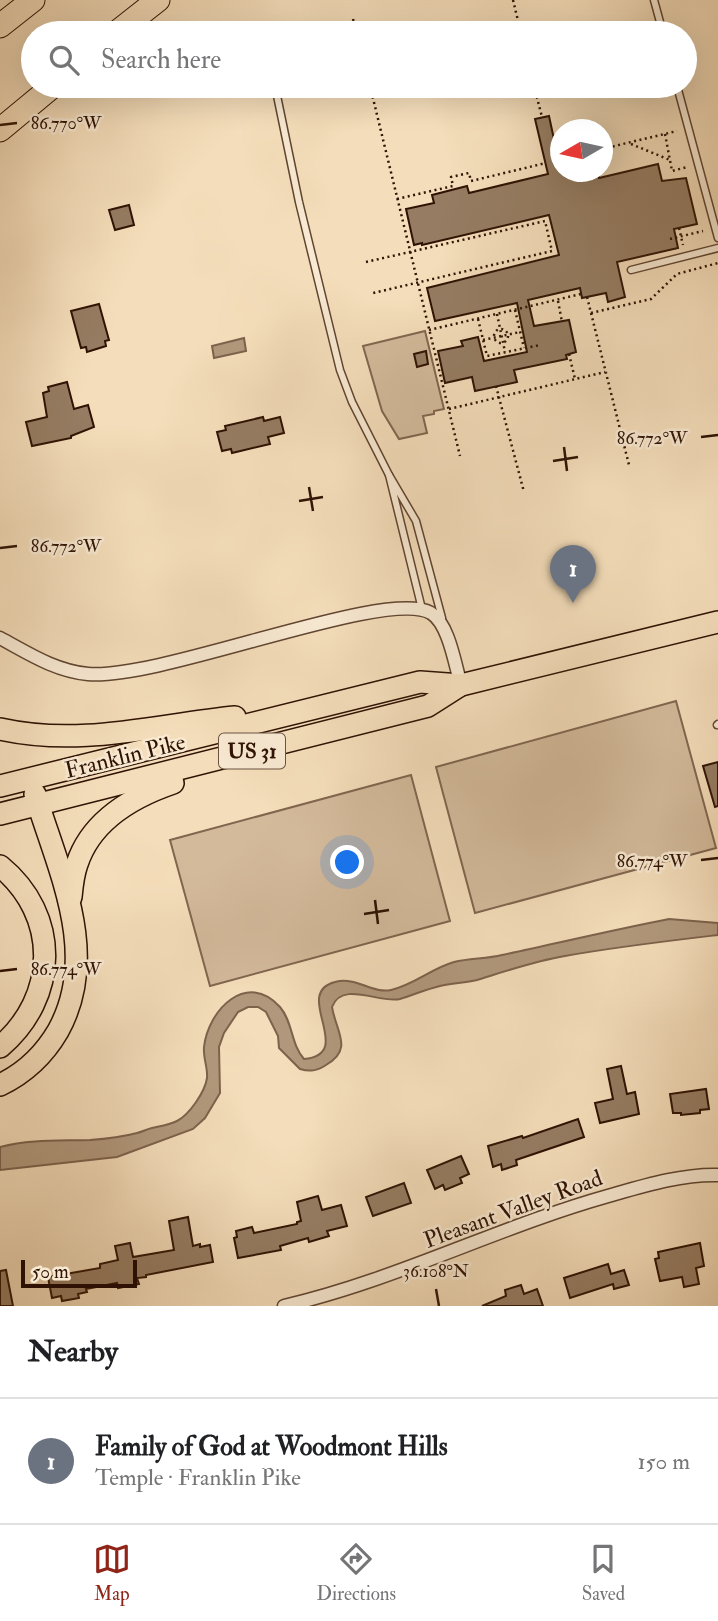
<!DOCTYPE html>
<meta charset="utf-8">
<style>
:root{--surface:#fff;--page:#f6f6f6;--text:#202124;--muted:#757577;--line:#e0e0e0;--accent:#8f2418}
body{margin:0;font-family:"IM FELL Double Pica",serif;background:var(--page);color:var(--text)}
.compass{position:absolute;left:550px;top:119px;width:63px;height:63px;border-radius:50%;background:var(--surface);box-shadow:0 7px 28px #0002;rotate:261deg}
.scale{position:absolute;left:21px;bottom:18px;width:116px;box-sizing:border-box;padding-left:7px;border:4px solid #2f1203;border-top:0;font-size:19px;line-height:24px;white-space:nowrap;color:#2f1203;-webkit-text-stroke:5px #f8e9d2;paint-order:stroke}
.you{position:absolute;left:348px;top:863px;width:24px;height:24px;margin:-18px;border:5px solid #fff;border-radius:50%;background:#1a73e8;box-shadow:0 0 0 10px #1a73e833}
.badge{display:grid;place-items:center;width:46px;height:46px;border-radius:50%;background:var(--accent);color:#fff;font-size:23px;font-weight:700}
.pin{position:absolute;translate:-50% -58px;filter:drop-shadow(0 2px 4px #0008)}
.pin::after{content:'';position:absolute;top:37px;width:24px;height:21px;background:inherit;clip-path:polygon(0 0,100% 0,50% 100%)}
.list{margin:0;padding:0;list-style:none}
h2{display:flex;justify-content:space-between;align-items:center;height:91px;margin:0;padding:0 28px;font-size:30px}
h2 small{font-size:23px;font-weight:400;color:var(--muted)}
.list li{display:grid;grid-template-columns:46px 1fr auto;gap:21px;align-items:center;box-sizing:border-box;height:126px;padding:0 28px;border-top:2px solid var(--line)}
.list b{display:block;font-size:26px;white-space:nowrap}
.list p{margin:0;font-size:23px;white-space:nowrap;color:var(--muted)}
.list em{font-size:23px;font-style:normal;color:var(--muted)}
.icon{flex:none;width:38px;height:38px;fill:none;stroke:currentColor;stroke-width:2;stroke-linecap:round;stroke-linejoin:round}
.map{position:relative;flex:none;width:718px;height:1306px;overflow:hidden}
.search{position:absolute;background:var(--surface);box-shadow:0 7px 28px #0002;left:21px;right:21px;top:21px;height:77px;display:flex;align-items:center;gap:18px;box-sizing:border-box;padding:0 24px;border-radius:38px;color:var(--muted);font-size:26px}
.sheet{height:217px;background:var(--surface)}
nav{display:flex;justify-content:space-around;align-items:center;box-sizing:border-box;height:98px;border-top:2px solid var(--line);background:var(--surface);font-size:19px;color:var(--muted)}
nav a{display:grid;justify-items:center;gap:4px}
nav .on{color:var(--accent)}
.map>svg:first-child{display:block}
.green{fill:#d3ba9b;stroke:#81664f;stroke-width:2}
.water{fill:#b1987c;stroke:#7d624c;stroke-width:2}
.building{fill:#957c62;stroke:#2f1203;stroke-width:2}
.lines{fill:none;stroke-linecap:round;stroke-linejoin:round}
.service-casing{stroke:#604531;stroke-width:9}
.minor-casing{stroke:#604531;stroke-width:15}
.primary-casing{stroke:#2f1203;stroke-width:24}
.motorway-casing{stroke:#2f1203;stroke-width:25}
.path{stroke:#2f1203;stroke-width:2.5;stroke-dasharray:2 3.5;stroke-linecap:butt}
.service{stroke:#f8e9d2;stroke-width:6}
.minor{stroke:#f8e9d2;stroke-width:12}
.primary{stroke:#f4ddba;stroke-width:21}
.motorway{stroke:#f4ddba;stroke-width:23}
.ticks{fill:none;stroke:#2f1203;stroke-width:2.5}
.labels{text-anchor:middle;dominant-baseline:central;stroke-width:5;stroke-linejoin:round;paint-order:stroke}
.shield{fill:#f8e9d2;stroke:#6b5241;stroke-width:2}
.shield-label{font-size:21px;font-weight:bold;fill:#2f1203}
.street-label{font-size:23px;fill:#2f1203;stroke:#f8e9d2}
.ticks-label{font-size:18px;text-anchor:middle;fill:#2f1203;stroke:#f8e9d2;stroke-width:5;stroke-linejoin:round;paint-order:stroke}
</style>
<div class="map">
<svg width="718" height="1306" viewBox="0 0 718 1306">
<rect width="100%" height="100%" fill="#f4ddba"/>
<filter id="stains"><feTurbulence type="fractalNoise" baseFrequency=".00286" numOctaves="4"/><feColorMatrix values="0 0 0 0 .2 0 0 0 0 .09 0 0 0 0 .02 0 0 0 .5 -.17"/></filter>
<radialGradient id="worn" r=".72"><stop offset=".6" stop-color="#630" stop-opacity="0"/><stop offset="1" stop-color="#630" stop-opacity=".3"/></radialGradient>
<g class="green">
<path d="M425,331l19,78 -10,2v3l-11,2 4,17 -28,6 -17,-28 -19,-65z"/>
<path d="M676,701l40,147 -241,65 -39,-146z"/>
<path d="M411,775l39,146 -240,65 -40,-146z"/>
</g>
<g class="water">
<path d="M244,338l2,13 -32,7 -2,-12z"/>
<path d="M669,919l49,4v12c-51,6 -103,12 -153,21 -30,5 -59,15 -88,24 -12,3 -25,3 -37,6 -13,3 -27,9 -40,13 -20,5 -58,-19 -68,8 4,25 22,42 -6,58 -9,6 -16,7 -26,4l-21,-21 -1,-12 -12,-24 -8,-5h-10l-10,5 -14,21 -5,14 1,46 -15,25 -12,11 -76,28 -117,13v-23c31,-8 59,-6 90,-7 15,-1 32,-3 47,-7 5,-1 10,-4 15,-5 9,-2 17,-3 25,-7 12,-6 28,-29 30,-43 1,-10 -4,-20 -3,-31 4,-37 43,-77 76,-40 13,15 11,38 24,52 53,-5 -13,-66 31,-77 21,-6 37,12 56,8 23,-5 41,-22 63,-28 16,-4 32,-3 48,-7 56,-12 111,-25 167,-36z"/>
</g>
<g class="building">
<path d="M549,116l12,56h36l2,6 59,-14 4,17 24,-3 11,46 -23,5 4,19 -61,14 8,35 -17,5 -2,-9 -24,5 -2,-10 -52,12 6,26 35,-6 7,32 -10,3 1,4 -53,11 3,12 -42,9 -3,-14 -27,6 -7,-32 25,-5 -2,-5 17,-4 6,24 43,-9 -10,-49 -82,18 -8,-33 132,-33 -10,-40 -127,30v-2l-8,2 -8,-36 28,-6 -2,-8 35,-9 2,7 79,-19 -13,-55z"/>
<path d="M129,205l5,20 -19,5 -6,-20z"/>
<path d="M99,304l10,36 -4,1 1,5 -19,6 -1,-5 -5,1 -10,-37z"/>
<path d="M426,351l2,13 -11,3 -3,-13z"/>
<path d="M67,382l7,27 14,-4 6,22 -23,9v2l-39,8 -6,-24 21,-5 -4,-24 6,-2 -1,-4z"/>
<path d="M263,417l1,4 16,-4 4,16 -16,4 2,7 -38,9 -1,-4 -9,2 -5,-19 9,-2 -1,-4z"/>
<path d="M718,762v44l-3,1 -12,-41z"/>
<path d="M621,1066l6,28 8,-2 4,22 -39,9 -5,-20 18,-4 -6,-30z"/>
<path d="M706,1089l3,20 -9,1v3l-19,2v-2h-8l-3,-19z"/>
<path d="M578,1119l6,18 -68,23 1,5 -15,5 -1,-6 -8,3 -5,-21 34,-10 1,2z"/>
<path d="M461,1156l8,18 -9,4 2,5 -17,7 -2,-5 -8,4 -8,-19z"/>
<path d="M404,1183l7,20 -38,13 -7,-19z"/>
<path d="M318,1196l4,14 19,-5 6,21 -20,5 2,5 -20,6 -1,-4 -28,8 1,4 -43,8 -4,-20 3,-1 -1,-6 16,-4 2,6 43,-9v-2l4,-1 -4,-19z"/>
<path d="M188,1217l5,29 7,-2v3l10,-2 3,17 -67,13v2l-9,1 2,6 -21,4 -1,-5 -31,6 1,3 -9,2 1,4 -17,3 -1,-5 -9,2 -4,-21 52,-9v-4l18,-4 -3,-14 15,-3 3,14 41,-7 -5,-29z"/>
<path d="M700,1243l4,23 -8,2 3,16 -15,3 -2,-10 -22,4 -5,-22 4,-1 -1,-6z"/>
<path d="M608,1264l3,10 13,-4 5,15 -15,4 -1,-5 -43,14 -6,-20z"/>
<path d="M6,1270l7,36h-13v-35z"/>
<path d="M521,1285l3,9 13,-5 6,17h-61l24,-10 -1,-6z"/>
</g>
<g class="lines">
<g class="service-casing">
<g id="service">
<path d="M654,0l9,33"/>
<path d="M275,86l24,116 41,168 12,32 37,73"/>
<path d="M677,86l41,152"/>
<path d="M631,270l87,-22"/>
<path d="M422,609l-33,-134 27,46 26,97"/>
<path d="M717,725l1,-1"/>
</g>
</g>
<g class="minor-casing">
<g id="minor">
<path d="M0,638c28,15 55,33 88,36 75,6 298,-87 343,-61 18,11 24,52 30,72"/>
<path d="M284,1306c112,-26 214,-79 324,-110 35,-10 73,-22 110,-21"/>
</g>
</g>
<g class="primary-casing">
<g id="primary">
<path d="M0,729c81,18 155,-4 235,-12"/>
<path d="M0,786l420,-104 41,3 257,-63"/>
<path d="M0,814l428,-108 33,-21"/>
<path d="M0,866c60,49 59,131 0,181"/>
<path d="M71,897c1,-11 2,-22 6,-33 14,-43 55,-67 96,-81"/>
<path d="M0,1085c25,-12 44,-30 58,-54 43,-77 0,-161 -23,-237"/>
</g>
</g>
<g class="motorway-casing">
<g id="motorway">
<path d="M0,26l33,-26"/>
<path d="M116,33l42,-33"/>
<path d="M0,130l53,-44"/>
</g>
</g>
<g class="path">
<path d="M513,0l8,33"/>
<path d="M353,19l4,14"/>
<path d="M370,86l90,370"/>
<path d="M534,86l8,31"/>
<path d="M665,134l7,37 15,-4"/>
<path d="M631,144l39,16"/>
<path d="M602,149l75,-18"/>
<path d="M397,199l56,-13 -2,-9 18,-4 2,8 75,-18"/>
<path d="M679,228l4,17"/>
<path d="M670,239l33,-8"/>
<path d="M366,262l179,-41 7,30 -179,42"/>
<path d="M587,297l42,168"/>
<path d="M558,301l4,21"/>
<path d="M515,310l9,38"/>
<path d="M591,313l60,-14 26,-25 41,-11"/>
<path d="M497,314l8,38"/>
<path d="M478,319l9,37 53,-11"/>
<circle cx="501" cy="336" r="7"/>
<path d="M429,330l152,-36"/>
<path d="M483,340l37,-8"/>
<path d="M569,354l6,25"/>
<path d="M496,386l28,106"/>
<path d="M449,409l156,-37"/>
</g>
<use href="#service" class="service"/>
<use href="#minor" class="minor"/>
<use href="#primary" class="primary"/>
<use href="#motorway" class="motorway"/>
</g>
<path class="ticks" d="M0,125l17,-2M701,437l17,-2M564,447l3,24M553,461l25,-4M309,487l4,24M299,501l24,-4M0,548l17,-2M701,860l17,-2M375,900l3,24M364,914l25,-4M0,971l17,-2M436,1289l3,17"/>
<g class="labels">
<rect class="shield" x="219" y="733.5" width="66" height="35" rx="5"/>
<g class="shield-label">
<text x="252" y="751">US 31</text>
</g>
<g class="street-label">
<text transform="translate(125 756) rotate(-14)">Franklin Pike</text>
<text transform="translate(513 1209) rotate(-20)">Pleasant Valley Road</text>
</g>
</g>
<g class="ticks-label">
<text x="66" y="129">86.770°W</text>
<text x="652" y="444">86.772°W</text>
<text x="66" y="552">86.772°W</text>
<text x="652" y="867">86.774°W</text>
<text x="66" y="975">86.774°W</text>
<text x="436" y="1277">36.108°N</text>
</g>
<rect width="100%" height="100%" filter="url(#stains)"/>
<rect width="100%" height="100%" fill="url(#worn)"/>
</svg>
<svg class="compass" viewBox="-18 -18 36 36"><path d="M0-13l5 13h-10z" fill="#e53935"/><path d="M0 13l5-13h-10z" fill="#757577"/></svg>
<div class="scale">50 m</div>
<div class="you"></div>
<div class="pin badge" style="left:573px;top:603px;background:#6b7280">1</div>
<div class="search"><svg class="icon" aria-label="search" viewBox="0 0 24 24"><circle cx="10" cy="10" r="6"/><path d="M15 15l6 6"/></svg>Search here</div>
</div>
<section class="sheet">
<h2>Nearby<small></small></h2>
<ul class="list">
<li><span class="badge" style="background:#6b7280">1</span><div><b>Family of God at Woodmont Hills</b><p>Temple · Franklin Pike</p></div><em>150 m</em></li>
</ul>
</section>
<nav>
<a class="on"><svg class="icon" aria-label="map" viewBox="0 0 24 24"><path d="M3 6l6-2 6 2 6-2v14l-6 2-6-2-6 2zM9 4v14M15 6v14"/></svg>Map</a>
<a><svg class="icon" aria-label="directions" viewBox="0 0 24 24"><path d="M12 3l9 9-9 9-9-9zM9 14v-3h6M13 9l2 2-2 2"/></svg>Directions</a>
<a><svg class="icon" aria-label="saved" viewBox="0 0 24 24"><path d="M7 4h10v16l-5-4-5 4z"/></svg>Saved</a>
</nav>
